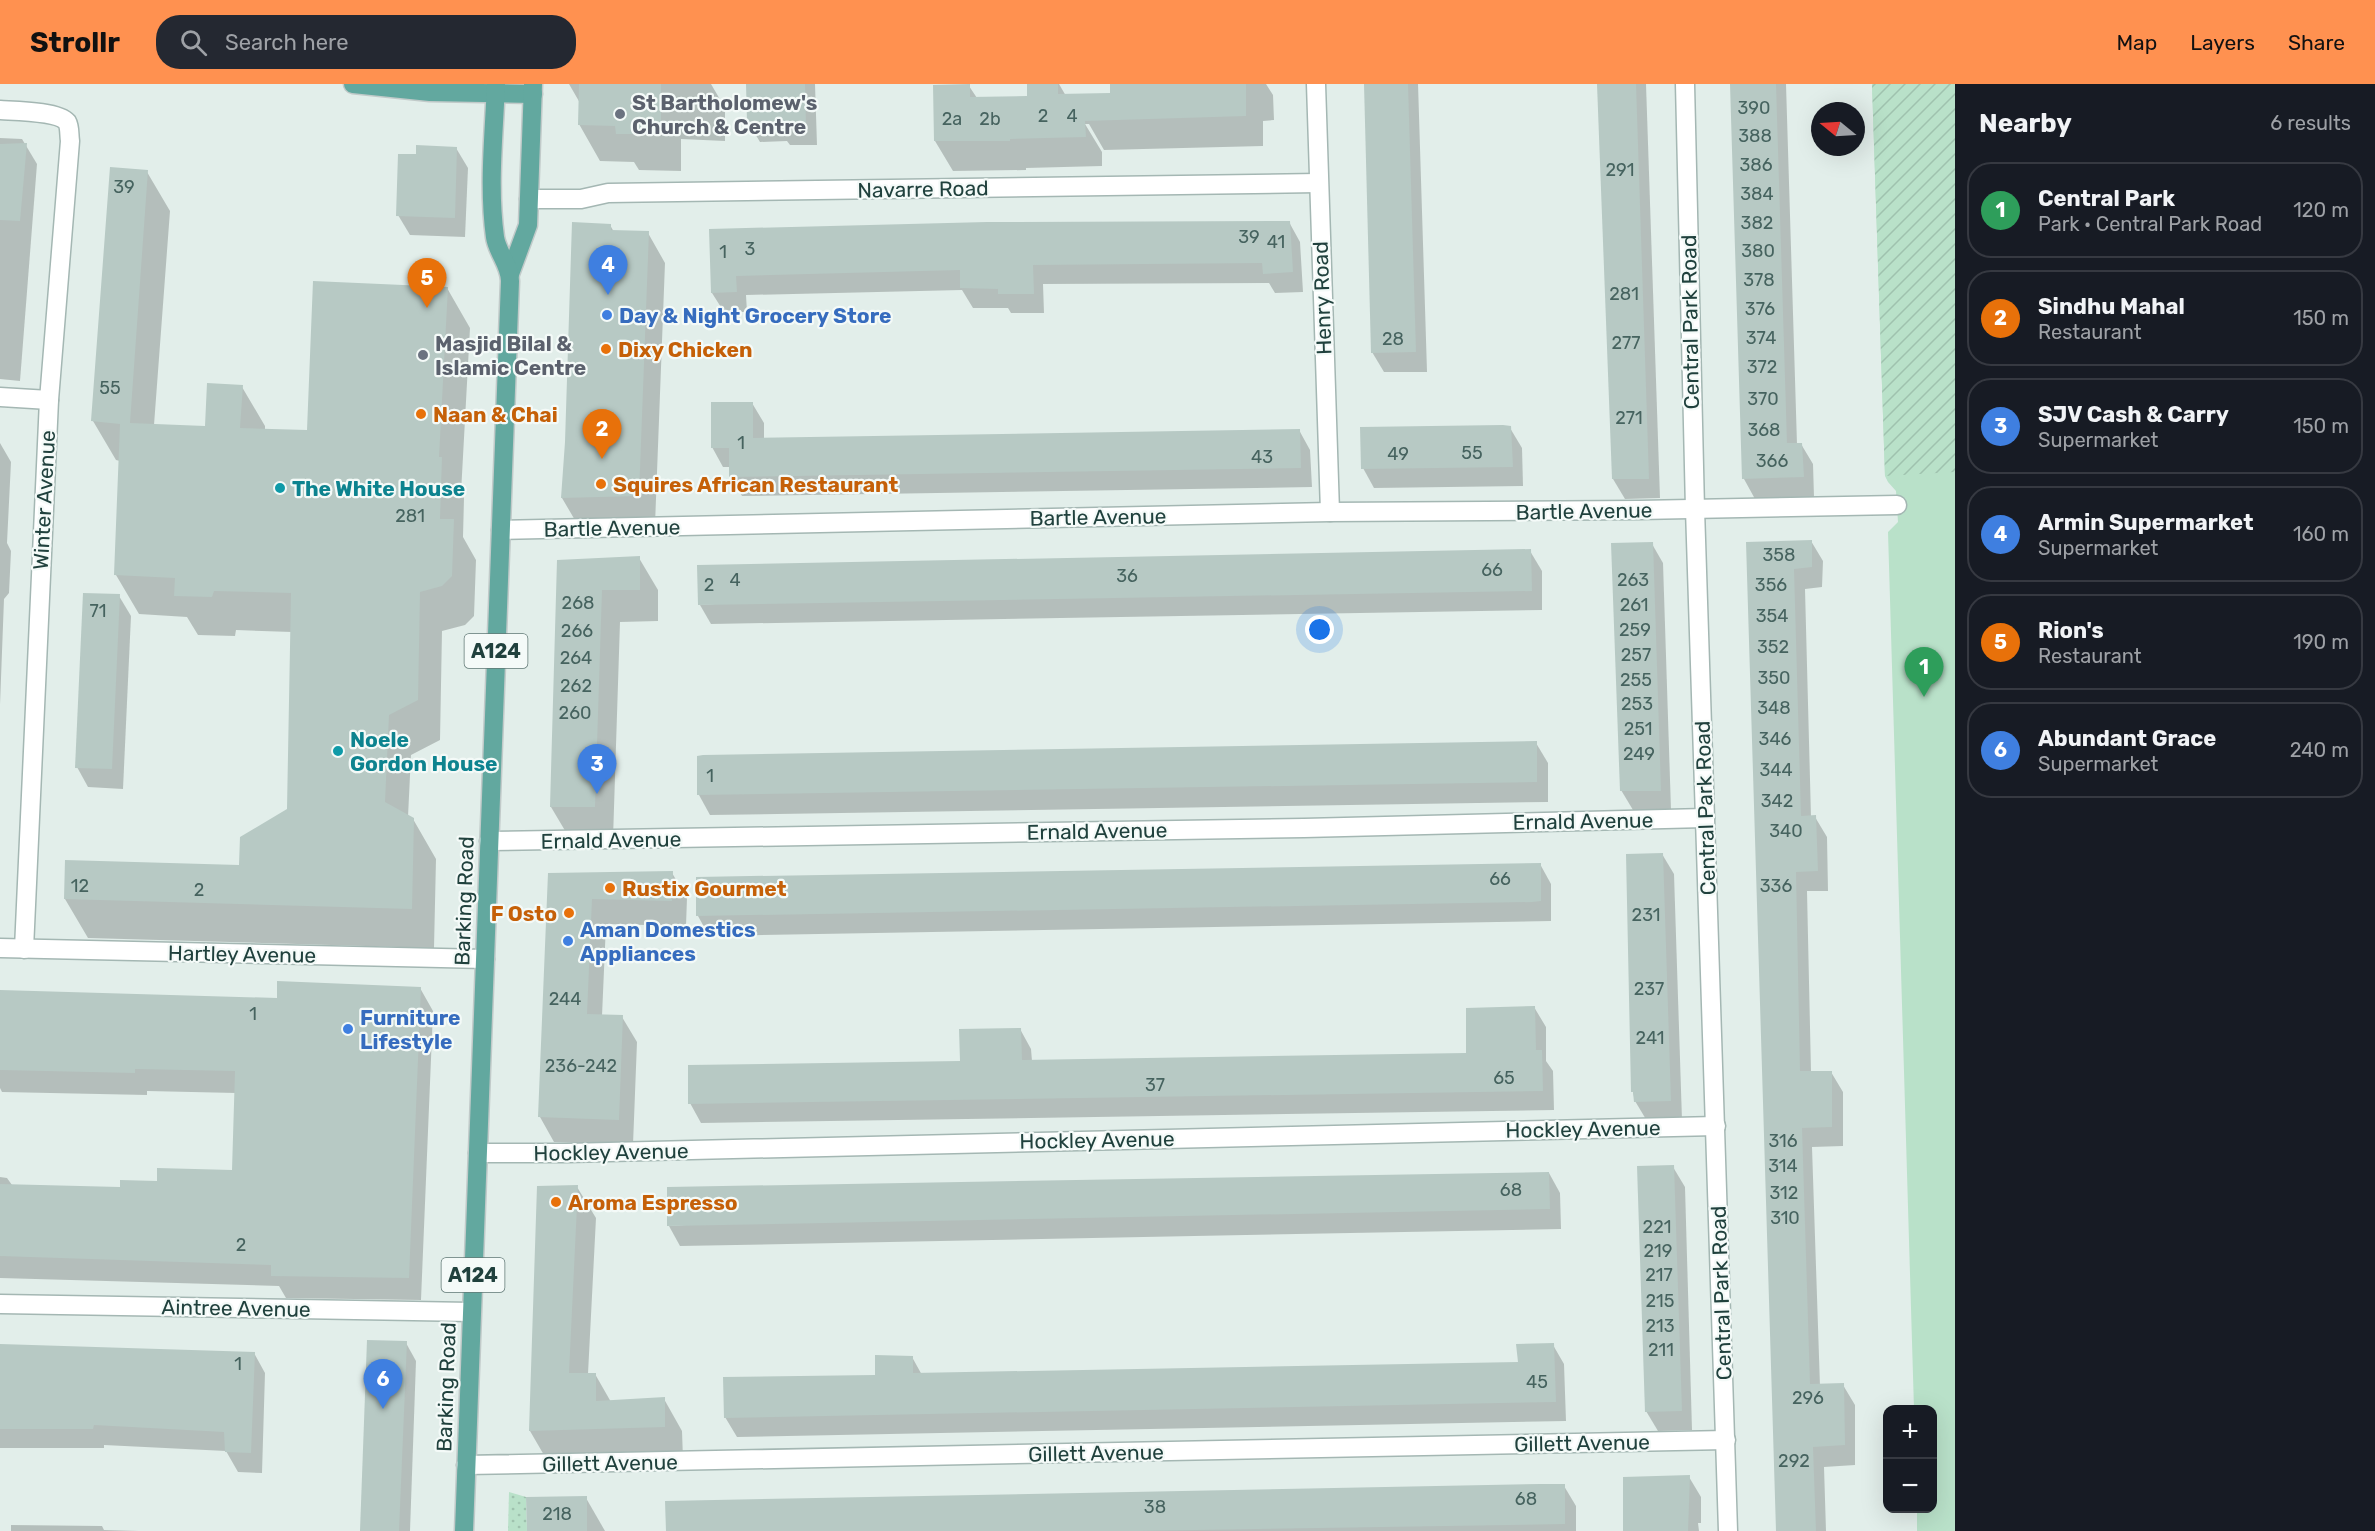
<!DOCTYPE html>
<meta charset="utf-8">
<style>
:root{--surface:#171b24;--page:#242831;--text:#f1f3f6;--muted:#9ea1a6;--line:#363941;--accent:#ff9150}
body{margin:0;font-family:Rubik,sans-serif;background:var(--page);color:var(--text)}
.controls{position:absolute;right:18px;bottom:18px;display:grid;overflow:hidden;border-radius:12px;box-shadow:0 6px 24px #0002}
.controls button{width:54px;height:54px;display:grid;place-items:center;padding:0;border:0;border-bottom:2px solid var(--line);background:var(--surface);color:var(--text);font:30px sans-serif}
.compass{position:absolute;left:1811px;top:18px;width:54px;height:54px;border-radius:50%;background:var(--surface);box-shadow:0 6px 24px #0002;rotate:288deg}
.you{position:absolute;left:1320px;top:546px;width:21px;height:21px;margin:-15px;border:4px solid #fff;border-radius:50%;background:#1a73e8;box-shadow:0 0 0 9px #1a73e833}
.badge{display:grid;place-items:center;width:39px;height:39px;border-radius:50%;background:var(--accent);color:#fff;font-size:20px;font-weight:700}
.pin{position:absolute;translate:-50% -50px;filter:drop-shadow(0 2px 3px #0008)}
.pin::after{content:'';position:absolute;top:32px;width:21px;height:18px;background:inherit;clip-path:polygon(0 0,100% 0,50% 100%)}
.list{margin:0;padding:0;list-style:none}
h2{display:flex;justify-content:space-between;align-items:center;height:78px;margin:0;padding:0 24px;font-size:26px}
h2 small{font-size:20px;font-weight:400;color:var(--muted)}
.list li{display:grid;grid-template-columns:39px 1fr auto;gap:18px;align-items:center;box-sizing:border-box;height:96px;margin:0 12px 12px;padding:0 12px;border:2px solid var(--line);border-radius:24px}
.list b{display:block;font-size:22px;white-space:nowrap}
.list p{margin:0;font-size:20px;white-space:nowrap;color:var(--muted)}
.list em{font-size:20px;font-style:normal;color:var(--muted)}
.icon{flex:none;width:33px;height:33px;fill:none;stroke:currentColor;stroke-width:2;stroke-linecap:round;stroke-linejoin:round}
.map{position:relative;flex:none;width:1955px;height:1447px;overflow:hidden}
header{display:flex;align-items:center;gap:36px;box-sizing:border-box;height:84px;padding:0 30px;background:var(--accent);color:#111}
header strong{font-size:28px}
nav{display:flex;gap:33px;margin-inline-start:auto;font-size:21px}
.search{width:420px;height:54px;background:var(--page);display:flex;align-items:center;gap:15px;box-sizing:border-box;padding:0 21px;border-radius:24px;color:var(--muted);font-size:22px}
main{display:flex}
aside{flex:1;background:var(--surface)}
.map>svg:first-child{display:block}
.grass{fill:url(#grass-dots)}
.park{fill:#b9e1c9}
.garden{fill:url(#garden-furrows)}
.shadow{fill:#0003}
.building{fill:#b7c9c4}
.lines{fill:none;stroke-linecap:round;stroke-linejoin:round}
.minor-casing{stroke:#a4b7b3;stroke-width:21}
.primary-casing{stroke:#c1cac9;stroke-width:21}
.minor{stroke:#fff;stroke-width:18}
.primary{stroke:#62a89f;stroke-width:18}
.worship-dot{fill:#6b7280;stroke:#f4faf8;stroke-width:2}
.shop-dot{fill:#3f7fe0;stroke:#f4faf8;stroke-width:2}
.food-dot{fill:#e8710a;stroke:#f4faf8;stroke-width:2}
.culture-dot{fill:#0f9aa8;stroke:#f4faf8;stroke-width:2}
.labels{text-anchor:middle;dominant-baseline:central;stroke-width:4.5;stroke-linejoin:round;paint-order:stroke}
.number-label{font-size:18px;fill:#46635f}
.shield{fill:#f4faf8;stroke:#607875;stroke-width:1.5}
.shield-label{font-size:20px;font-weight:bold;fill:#20413d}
.worship-label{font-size:21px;font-weight:bold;fill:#5b616d;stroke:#f4faf8;text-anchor:start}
.street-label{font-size:21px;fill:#20413d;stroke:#f4faf8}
.shop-label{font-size:21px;font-weight:bold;fill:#366cbe;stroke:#f4faf8;text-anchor:start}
.food-label{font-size:21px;font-weight:bold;fill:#c56008;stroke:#f4faf8;text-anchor:start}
.culture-label{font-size:21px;font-weight:bold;fill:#0d838f;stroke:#f4faf8;text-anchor:start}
</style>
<header>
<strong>Strollr</strong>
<div class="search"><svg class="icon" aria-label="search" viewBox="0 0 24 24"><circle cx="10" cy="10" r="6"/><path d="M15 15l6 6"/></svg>Search here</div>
<nav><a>Map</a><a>Layers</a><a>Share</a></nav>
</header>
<main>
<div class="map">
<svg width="1955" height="1447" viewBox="0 0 1955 1447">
<defs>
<pattern id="grass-dots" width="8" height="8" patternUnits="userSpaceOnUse" patternTransform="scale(1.5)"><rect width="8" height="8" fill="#b9e1c9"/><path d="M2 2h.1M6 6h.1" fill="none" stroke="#9fc2ae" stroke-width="1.8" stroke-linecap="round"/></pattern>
<pattern id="garden-furrows" width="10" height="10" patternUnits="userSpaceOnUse" patternTransform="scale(1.5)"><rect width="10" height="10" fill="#b9e1c9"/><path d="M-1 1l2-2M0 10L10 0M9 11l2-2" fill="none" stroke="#9fc2ae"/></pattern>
</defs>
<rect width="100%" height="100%" fill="#e2eeea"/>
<path class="grass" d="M509,1408l17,5 1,34h-19z"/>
<path class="park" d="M1872,0h83v1447h-38v-22l15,-1v-98l-18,-1 -26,-877 10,-10 -2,-31 -8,-9 -3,-6z"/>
<path class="garden" d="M1872,0h83v388l-70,4z"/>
<g class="shadow">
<path d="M569,0h142l14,24v33l-44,-2v32l-42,-1 -5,-8 -34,-1 -21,-37 1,-21z"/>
<path d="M748,0h67l2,61h-27l-3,-4 -27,1 -12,-20z"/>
<path d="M1028,0h31l7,12 45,-1v-11h155l7,11 1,25 -11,1v25l-159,4 -15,-26h-4l17,28v14l-76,2v2l-73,1 -18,-30 34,-55 8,12 51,-1z"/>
<path d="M1365,0h53l9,288h-43l-12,-20z"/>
<path d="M1599,0h47l14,414 -35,1 -12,-20z"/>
<path d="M1732,0h54l11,360h4l12,20 1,33 -59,2 -11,-20z"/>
<path d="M0,54l22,1 15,25 -17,217 -20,-2z"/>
<path d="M456,64l12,20 -3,69 -55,-2 -12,-20z"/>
<path d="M147,88l23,39 -16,214 52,2 36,-40 23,39v4l43,1 139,-143 23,40 -9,165 3,5 -1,39 13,23 -2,56 -9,9 -23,6 -2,109 -29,15 -3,62 5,2 23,40 -2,89 -346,-10 -23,-39 176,-32 48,-57 3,-178 -56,-2 -1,6 -37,-1 -11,-18 -48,-3 -23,-39 4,-114 -4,-1 -23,-39z"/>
<path d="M1289,138l11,20 3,50 -28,1 -6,-10 -226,1 1,29h-33l-3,-5h-35l-11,-18 -216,5 1,17h-23l-12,-19 -1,-63z"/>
<path d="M610,141l4,7 34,1 17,30 -10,262 -76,2 -17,-29z"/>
<path d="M752,319l12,20v16l535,-9 11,20 2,37 -570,9 -11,-19v-10h-8l-11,-20z"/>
<path d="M1510,344l12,20 1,38 -149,2 -11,-20z"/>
<path d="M0,359l11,19 -4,81 4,8 -2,42 -5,6 -4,106z"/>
<path d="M1811,457l12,20 -1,26 -17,2 6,228h4l12,20 1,54h-21l4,181h20l12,20v54l-31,1 8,239 23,-1 12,20v60l-31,2 2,64h-48l-31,-987z"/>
<path d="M1652,460l11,19 8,247h-38l-12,-20z"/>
<path d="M1530,467l12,20v39l-831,14 -11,-19z"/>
<path d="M639,474l19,32v31l-38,1 -7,217h-43l-19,-32 7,-245z"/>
<path d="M119,512l12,20 -8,173 -35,-2 -11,-20z"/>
<path d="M1536,659l12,20v39l-838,13 -11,-20 -1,-37z"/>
<path d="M1662,770l12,20 8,246 -35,1 -12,-20 -2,-9z"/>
<path d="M1540,780l11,20v37l-842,15 -11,-20 -1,-37z"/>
<path d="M672,789l15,25 -1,28 -80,-2 -4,92 20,1 15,25 -4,103 -79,-3 -14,-25 9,-243z"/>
<path d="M420,904l13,23 -12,289 -135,-2 -7,-12 -279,-8v-101l7,1 5,7 109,3 113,-17 2,-78 -89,-2v4l-145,-3 -2,-4v-96l278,8z"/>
<path d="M1534,923l12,20v34l7,10 1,39 -853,13 -11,-20 271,-41 59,-33 11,20 1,12 436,-7z"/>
<path d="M1673,1083l12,20 7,243 -34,1 -12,-20z"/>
<path d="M1549,1089l11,20 1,36 -881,17 -11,-20z"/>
<path d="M577,1103l19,31 -8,156h7l16,28 53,-3 18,32 1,28 -135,3 -18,-31z"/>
<path d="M406,1259l10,18 -6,170h-48z"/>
<path d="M1553,1261l11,19 2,57 -829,16 -12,-20 151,-41 36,-19 10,18 598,-12z"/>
<path d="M0,1262l254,7 11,20 -3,100 -24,-1 -12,-21 -122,-6v3h-104z"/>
<path d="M1689,1393l12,20v26h-3l1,8h-75z"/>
<path d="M1564,1402l12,20v25h-908z"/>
<path d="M586,1414l19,33h-77z"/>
<path d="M11,1441l91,1 2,4 35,1h-128z"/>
</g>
<g class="building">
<path d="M579,0h82v50h-45l-1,-8 -37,-1z"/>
<path d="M746,0h59l1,41 -29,1 -1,-5 -29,1z"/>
<path d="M970,0v13l57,-1v-12h31v10l52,-1v-9h136v32l-161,5 1,16 -76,2v2h-76l-1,-56z"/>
<path d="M1364,0h44l8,268 -45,1z"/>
<path d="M1597,0h39l13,395h-37z"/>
<path d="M1730,0h46l11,359h15l2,34 -62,2z"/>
<path d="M27,59l-7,78 -20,-1v-76z"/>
<path d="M416,61l41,2 -2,71 -59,-2 2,-62h18z"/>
<path d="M110,83l38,3 -18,253 75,3 2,-43 36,2 -3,43 67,2 6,-149 135,6 -9,170h3l-2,62h14l-2,57 -10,10 -22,6 -2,108 -29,15 -4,87 29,16 -2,91 -348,-10 1,-39 174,5 1,-28 47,-28 4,-216 -77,-2 -2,6 -38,-1 1,-18 -61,-3 6,-151 -29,-3z"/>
<path d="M1290,137l3,51 -30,2 -1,-11 -229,2 1,29h-36v-5l-38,-1v-18l-224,6 1,16 -26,1 -2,-64 278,-7z"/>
<path d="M572,138l39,2v6l38,1 -10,265 -78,2 4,-56z"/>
<path d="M711,318h42v36l547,-9 1,39 -572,9v-29h-18z"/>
<path d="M1503,341l8,1 2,41 -152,2 -1,-42z"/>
<path d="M1812,456v27l-18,2 7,247 15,-1 2,56 -22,1 4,199h32v56l-30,1 8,256 34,-1 1,62 -32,2 3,84h-40l-30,-989z"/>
<path d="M1653,458l8,249h-41l-9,-248z"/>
<path d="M1531,465l1,42 -834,14 -1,-40z"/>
<path d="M640,472v34h-38l-7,217h-45l7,-247z"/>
<path d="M83,509l37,1 -8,175 -37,-1z"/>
<path d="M1537,657v41l-840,13v-39l6,-1z"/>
<path d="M1663,769l8,248 -37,1 -1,-10h-2l-5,-238z"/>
<path d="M1541,779v38l-9,1 -836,14v-39z"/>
<path d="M673,787l-1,30 -80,-2 -5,115 36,1 -4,105 -81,-3 10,-244z"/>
<path d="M277,897l144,6 -12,291 -138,-2v-11l-271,-9v-72l120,3v-7l37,1v-13l75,2 3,-99 -100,-2v4l-135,-3v-80l277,8z"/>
<path d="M1535,922l1,44h6l1,41 -855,13v-39l272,-4 -1,-32 62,-1 1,32 444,-7v-45z"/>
<path d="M1674,1081l8,246 -37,1 -8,-246z"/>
<path d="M1549,1088l1,37 -883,17v-39z"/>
<path d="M578,1101l-9,188h27v28l69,-4v30l-136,4 8,-245z"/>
<path d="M367,1256l40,1 -8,190h-39z"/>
<path d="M1554,1259l2,59 -832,16 -1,-41 152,-2v-20l38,1v17l605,-11 -2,-18z"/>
<path d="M0,1260l255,8 -4,101 -26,-1 -1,-20 -130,-7 -1,4h-93z"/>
<path d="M1690,1391l-2,56h-65v-54z"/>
<path d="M1540,1400h25v40l-427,7h-472l-1,-30z"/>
<path d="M587,1412v35h-60l-1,-34z"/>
</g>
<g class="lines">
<g class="minor-casing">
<g id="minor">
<path d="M1316,0l14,428"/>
<path d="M1685,0l10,425 33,1022"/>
<path d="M0,26c14,1 58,1 67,12 3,5 2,13 3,19l-21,259 -25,549"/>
<path d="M529,115h52l27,-6 710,-10"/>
<path d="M0,313l49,3"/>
<path d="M501,446l829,-18 309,-2 258,-5"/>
<path d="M489,757l815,-13 401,-10"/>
<path d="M0,864l485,11"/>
<path d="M478,1069h89l1149,-27"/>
<path d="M0,1220l471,8"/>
<path d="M466,1381l1260,-25"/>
</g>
</g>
<g class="primary-casing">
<g id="primary">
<path d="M353,0l77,8 103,2"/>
<path d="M510,190l18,-49 5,-141"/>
<path d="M464,1447l46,-1250c0,-16 -13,-29 -15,-44 -7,-50 -1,-103 1,-153"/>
</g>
</g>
<use href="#minor" class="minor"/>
<use href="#primary" class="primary"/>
</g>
<g class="worship-dot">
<circle cx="620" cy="30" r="6"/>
<circle cx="423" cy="271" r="6"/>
</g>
<g class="shop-dot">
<circle cx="607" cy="231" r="6"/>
<circle cx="568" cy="857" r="6"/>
<circle cx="348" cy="945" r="6"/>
</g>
<g class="food-dot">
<circle cx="606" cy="265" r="6"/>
<circle cx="421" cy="330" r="6"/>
<circle cx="601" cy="400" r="6"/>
<circle cx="610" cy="804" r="6"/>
<circle cx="569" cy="829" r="6"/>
<circle cx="556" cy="1118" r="6"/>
</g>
<g class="culture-dot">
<circle cx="280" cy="404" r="6"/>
<circle cx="338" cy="667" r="6"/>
</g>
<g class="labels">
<g class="number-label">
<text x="1754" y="24">390</text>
<text x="1043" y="32">2</text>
<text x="1072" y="32">4</text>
<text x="952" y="35">2a</text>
<text x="990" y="35">2b</text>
<text x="1755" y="52">388</text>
<text x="1756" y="81">386</text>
<text x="1620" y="86">291</text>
<text x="124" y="103">39</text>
<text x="1757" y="110">384</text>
<text x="1757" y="139">382</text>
<text x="1249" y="153">39</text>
<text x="1276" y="158">41</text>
<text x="750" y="165">3</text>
<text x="1758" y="167">380</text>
<text x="723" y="168">1</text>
<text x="1759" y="196">378</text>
<text x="1624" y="210">281</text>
<text x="1760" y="225">376</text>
<text x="1761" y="254">374</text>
<text x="1393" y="255">28</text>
<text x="1626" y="259">277</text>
<text x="1762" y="283">372</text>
<text x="110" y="304">55</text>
<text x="1763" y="315">370</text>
<text x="1629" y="334">271</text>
<text x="1764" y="346">368</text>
<text x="741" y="359">1</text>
<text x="1472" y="369">55</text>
<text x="1398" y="370">49</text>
<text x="1262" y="373">43</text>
<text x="1772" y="377">366</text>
<text x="410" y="432">281</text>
<text x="1779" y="471">358</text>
<text x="1492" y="486">66</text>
<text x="1127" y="492">36</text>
<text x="735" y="496">4</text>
<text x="1633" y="496">263</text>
<text x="709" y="501">2</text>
<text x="1771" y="501">356</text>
<text x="578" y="519">268</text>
<text x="1634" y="521">261</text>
<text x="98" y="527">71</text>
<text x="1772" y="532">354</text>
<text x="1635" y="546">259</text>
<text x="577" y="547">266</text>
<text x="1773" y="563">352</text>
<text x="1636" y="571">257</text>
<text x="576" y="574">264</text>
<text x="1774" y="594">350</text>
<text x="1636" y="596">255</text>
<text x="576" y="602">262</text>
<text x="1637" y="620">253</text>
<text x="1774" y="624">348</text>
<text x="575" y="629">260</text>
<text x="1638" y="645">251</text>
<text x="1775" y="655">346</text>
<text x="1639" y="670">249</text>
<text x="1776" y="686">344</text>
<text x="710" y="692">1</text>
<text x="1777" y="717">342</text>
<text x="1786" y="747">340</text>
<text x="1500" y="795">66</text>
<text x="80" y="802">12</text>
<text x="1776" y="802">336</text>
<text x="199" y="806">2</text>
<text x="1646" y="831">231</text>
<text x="1649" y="905">237</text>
<text x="565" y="915">244</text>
<text x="253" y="930">1</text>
<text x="1650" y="954">241</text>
<text x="581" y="982">236-242</text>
<text x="1504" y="994">65</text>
<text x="1155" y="1001">37</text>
<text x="1783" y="1057">316</text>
<text x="1783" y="1082">314</text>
<text x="1511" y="1106">68</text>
<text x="1784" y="1109">312</text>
<text x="1785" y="1134">310</text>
<text x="1657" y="1143">221</text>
<text x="241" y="1161">2</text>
<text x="1658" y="1167">219</text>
<text x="1659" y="1191">217</text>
<text x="1660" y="1217">215</text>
<text x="1660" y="1242">213</text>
<text x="1661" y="1266">211</text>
<text x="238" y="1280">1</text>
<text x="1537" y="1298">45</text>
<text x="1808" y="1314">296</text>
<text x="1794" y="1377">292</text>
<text x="1526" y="1415">68</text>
<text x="1155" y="1423">38</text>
<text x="557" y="1430">218</text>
</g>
<g class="shield">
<rect x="464.5" y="550" width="63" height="34" rx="4.5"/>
<rect x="441.5" y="1174" width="63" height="34" rx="4.5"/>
</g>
<g class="shield-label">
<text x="496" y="567">A124</text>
<text x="473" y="1191">A124</text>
</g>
<g class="worship-label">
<text x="632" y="18">St Bartholomew's<tspan x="632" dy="24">Church &amp; Centre</tspan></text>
<text x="435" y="259">Masjid Bilal &amp;<tspan x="435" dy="24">Islamic Centre</tspan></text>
</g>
<g class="street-label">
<text transform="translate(923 105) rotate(-1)">Navarre Road</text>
<text transform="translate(1322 214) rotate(-92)">Henry Road</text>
<text transform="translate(1690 238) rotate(-91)">Central Park Road</text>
<text transform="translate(44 416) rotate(-87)">Winter Avenue</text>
<text transform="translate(1584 427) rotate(-1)">Bartle Avenue</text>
<text transform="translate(1098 433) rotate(-1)">Bartle Avenue</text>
<text transform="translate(612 444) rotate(-1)">Bartle Avenue</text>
<text transform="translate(1705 724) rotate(-92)">Central Park Road</text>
<text transform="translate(1583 737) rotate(-1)">Ernald Avenue</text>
<text transform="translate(1097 747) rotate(-1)">Ernald Avenue</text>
<text transform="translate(611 756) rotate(-1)">Ernald Avenue</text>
<text transform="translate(464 817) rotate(-88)">Barking Road</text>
<text transform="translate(242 870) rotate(1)">Hartley Avenue</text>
<text transform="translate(1583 1045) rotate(-1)">Hockley Avenue</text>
<text transform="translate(1097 1056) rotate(-1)">Hockley Avenue</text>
<text transform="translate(611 1068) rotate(-1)">Hockley Avenue</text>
<text transform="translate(1721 1209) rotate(-92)">Central Park Road</text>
<text transform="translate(236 1224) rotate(1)">Aintree Avenue</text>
<text transform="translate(446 1303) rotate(-88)">Barking Road</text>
<text transform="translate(1582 1359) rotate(-1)">Gillett Avenue</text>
<text transform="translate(1096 1369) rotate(-1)">Gillett Avenue</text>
<text transform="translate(610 1379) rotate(-1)">Gillett Avenue</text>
</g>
<g class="shop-label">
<text x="619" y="231">Day &amp; Night Grocery Store</text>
<text x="580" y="845">Aman Domestics<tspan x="580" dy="24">Appliances</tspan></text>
<text x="360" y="933">Furniture<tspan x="360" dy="24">Lifestyle</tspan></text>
</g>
<g class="food-label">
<text x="618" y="265">Dixy Chicken</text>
<text x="433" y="330">Naan &amp; Chai</text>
<text x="613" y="400">Squires African Restaurant</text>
<text x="622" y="804">Rustix Gourmet</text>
<text x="557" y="829" text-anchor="end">F Osto</text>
<text x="568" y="1118">Aroma Espresso</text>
</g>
<g class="culture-label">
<text x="292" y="404">The White House</text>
<text x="350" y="655">Noele<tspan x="350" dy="24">Gordon House</tspan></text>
</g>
</g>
</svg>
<div class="controls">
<button>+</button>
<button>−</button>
</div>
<svg class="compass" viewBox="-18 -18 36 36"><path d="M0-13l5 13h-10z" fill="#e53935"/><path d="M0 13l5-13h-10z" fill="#9ea1a6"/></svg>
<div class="you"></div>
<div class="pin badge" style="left:1924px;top:613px;background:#2e9e5b">1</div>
<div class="pin badge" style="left:602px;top:375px;background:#e8710a">2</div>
<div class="pin badge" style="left:597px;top:710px;background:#3f7fe0">3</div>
<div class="pin badge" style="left:608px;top:211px;background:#3f7fe0">4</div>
<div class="pin badge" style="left:427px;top:224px;background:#e8710a">5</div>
<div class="pin badge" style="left:383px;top:1325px;background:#3f7fe0">6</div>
</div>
<aside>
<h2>Nearby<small>6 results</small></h2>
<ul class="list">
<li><span class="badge" style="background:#2e9e5b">1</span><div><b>Central Park</b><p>Park · Central Park Road</p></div><em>120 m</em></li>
<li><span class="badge" style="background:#e8710a">2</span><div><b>Sindhu Mahal</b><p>Restaurant</p></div><em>150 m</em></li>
<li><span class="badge" style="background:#3f7fe0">3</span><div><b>SJV Cash &amp; Carry</b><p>Supermarket</p></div><em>150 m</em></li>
<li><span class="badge" style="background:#3f7fe0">4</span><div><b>Armin Supermarket</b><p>Supermarket</p></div><em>160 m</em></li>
<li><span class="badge" style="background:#e8710a">5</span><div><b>Rion's</b><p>Restaurant</p></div><em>190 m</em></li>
<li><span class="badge" style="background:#3f7fe0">6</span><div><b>Abundant Grace</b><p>Supermarket</p></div><em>240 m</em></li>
</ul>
</aside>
</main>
